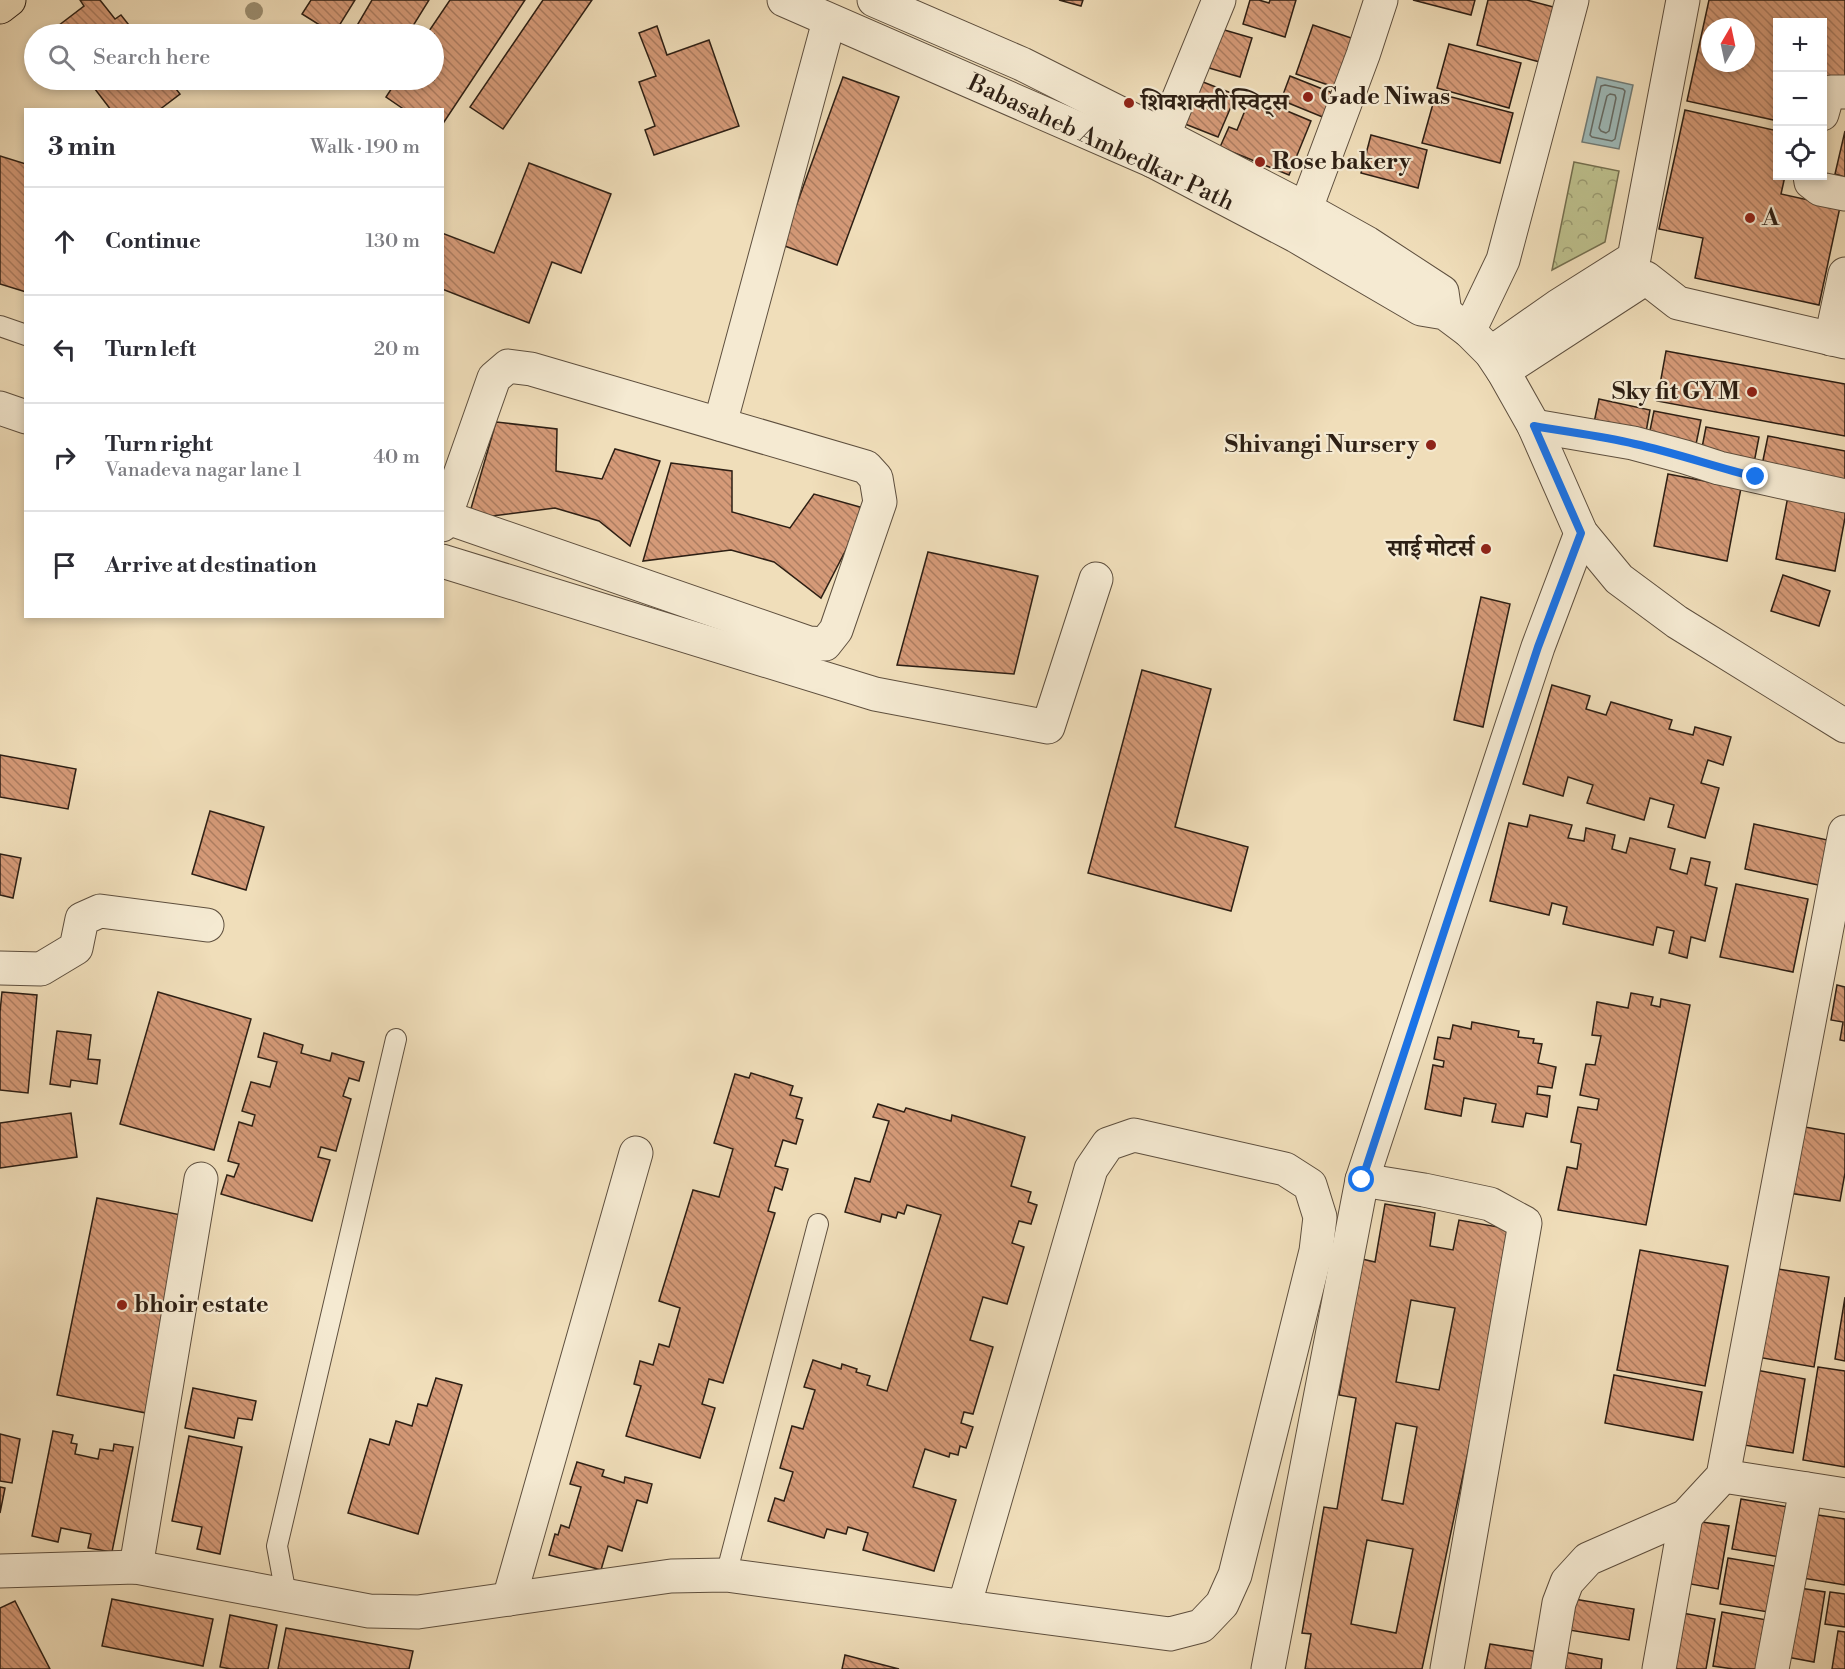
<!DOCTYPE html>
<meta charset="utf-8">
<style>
:root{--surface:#fff;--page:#f2f2f3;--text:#2b2b33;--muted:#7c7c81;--line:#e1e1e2}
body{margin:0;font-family:"Libre Bodoni","Noto Serif Devanagari",serif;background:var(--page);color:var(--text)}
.controls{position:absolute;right:18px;top:18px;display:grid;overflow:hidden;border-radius:0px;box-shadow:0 3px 9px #0003}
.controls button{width:54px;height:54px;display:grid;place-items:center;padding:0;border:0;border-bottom:2px solid var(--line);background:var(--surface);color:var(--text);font:30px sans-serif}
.compass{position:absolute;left:1701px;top:18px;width:54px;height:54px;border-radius:50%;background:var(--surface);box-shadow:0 3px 9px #0003;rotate:9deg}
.stop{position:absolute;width:18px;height:18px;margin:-14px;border:4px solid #1a73e8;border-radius:50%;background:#fff}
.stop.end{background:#1a73e8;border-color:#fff;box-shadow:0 2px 6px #0008}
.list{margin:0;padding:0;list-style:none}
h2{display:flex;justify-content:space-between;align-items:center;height:78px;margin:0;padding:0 24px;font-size:26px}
h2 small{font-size:20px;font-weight:400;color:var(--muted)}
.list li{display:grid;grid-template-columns:39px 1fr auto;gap:18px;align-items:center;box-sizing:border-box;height:108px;padding:0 24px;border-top:2px solid var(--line)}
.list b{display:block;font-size:22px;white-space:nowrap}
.list p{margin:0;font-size:20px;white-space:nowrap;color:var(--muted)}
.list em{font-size:20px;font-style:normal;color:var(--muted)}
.icon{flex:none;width:33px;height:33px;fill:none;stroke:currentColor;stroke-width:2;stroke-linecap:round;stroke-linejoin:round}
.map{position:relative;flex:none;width:1845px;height:1669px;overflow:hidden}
.search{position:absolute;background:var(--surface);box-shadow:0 3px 9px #0003;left:24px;top:24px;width:420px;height:66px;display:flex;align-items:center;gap:15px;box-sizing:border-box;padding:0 21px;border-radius:33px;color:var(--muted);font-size:22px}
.panel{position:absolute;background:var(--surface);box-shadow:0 3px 9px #0003;left:24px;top:108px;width:420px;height:510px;border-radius:0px}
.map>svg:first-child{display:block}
.park{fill:url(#park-crowns);stroke:#757050;stroke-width:1.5}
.water{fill:#9ebab9;stroke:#717c77;stroke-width:1.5}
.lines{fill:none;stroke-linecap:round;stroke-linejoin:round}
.shore{stroke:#666c66;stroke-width:1.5}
.building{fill:url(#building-back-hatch);stroke:#2d1f14;stroke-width:1.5;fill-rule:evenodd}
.service-casing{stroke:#5e4f3e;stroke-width:22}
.minor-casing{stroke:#5e4f3e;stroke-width:35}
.tertiary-casing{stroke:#5e4f3e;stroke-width:35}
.primary-casing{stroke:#2d1f14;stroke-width:35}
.service{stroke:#f5ead2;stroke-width:20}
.minor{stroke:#f5ead2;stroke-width:33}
.tertiary{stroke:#f5ead2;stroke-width:33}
.primary{stroke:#f0deba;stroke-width:33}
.tree{fill:#9c8f72}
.route{stroke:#1a73e8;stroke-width:8}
.poi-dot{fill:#8f2418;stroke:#f5ead2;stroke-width:2}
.labels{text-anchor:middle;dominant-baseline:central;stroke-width:4.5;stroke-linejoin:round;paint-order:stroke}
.poi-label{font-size:24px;font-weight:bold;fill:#2d1f14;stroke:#f5ead2;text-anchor:start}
.street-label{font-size:24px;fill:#2d1f14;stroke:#f5ead2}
</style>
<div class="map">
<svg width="1845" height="1669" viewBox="0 0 1845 1669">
<defs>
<pattern id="park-crowns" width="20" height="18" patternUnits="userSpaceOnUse" patternTransform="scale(1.5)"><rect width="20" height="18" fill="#bdc08d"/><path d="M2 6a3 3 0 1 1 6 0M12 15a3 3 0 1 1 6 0" fill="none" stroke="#9a9b72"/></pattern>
<pattern id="building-back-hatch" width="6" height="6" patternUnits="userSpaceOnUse" patternTransform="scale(1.5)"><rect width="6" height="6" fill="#d59a78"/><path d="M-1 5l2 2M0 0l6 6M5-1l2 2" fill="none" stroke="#ad7d61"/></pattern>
</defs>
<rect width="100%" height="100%" fill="#f0deba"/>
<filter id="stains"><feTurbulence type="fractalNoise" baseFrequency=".00333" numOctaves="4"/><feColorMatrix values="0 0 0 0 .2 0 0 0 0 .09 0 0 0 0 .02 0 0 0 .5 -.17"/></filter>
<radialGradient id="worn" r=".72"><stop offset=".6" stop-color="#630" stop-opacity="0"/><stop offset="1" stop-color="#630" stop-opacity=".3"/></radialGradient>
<path class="park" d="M1574,162l45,9 -14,71 -53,28z"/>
<path class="water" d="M1597,77l36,8 -14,64 -37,-7z"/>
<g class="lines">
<g class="shore">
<path d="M1605,85l18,4 2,2 -10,48 -3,2 -20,-4 -2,-2 11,-49z"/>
<path d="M1610,94l5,1 1,3 -7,33 -3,2 -5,-2 -2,-3 8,-32z"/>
</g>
</g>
<g class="building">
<path d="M80,0h20l15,19 6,-4 15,19h-84l-2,-2 34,-26z"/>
<path d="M311,0h44l-21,34 -32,-20z"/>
<path d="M372,0h57l-21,34h-56z"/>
<path d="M450,0h75l-83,125v-15h-37l-19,-13 11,-17h37v-46h-7z"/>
<path d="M543,0h49l-89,129 -33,-22z"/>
<path d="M1059,0h24l-2,6z"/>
<path d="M1250,0h9l10,3 1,-3h26l-11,37 -42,-13z"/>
<path d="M1413,0h62l-4,15z"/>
<path d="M1488,0h39l34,9 -14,55 -70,-19z"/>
<path d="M1709,0h136v81l-23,-5v-54h-44v99l-91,-20zM1710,27h36v36h-36z"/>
<path d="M1313,25l47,16 -17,49 -47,-16z"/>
<path d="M657,26l10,29 42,-15 30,86 -85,29 -9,-25 10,-4 -16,-44 17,-6 -17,-43z"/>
<path d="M1221,29l31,9 -12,39 -31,-9z"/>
<path d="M1449,44l72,19 -12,45 -72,-20z"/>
<path d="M1290,76l45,18 -10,24 -44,-18z"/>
<path d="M843,77l56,20 -62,168 -55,-20z"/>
<path d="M88,80h81l11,14 -21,16h-48z"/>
<path d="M312,80h18l-5,7z"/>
<path d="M1198,80l38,15 -18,42 -38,-15z"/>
<path d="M1436,93l77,20 -13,50 -78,-20z"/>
<path d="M1251,96l60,25 -22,54 -69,-28 9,-20 8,3z"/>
<path d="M1685,110l93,21v45h7l-4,18 59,13 -21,98 -124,-27 8,-40 -44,-9z"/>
<path d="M1845,131v46l-10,-3z"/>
<path d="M1371,135l56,15 -9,38 -57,-15z"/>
<path d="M0,156l26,8v128l-26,-8z"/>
<path d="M529,163l82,31 -30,79 -29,-11 -23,61 -87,-34v-56l52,20z"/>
<path d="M1666,351l179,33v52l-188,-35z"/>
<path d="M1599,399l51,11 -6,33 -52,-11z"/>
<path d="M1654,411l47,9 -7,34 -47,-9z"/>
<path d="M496,422l61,7 -1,42 46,8 13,-30 45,12 -30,85 -31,-25 -44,-13 -87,11z"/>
<path d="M1706,427l53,10 -6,31 -53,-10z"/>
<path d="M1768,436l77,15v35l-84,-16z"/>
<path d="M671,463l61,8v41l58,16 24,-34 53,15 -46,89 -47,-36 -43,-12 -88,11z"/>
<path d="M1668,474l73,14 -14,73 -73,-15z"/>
<path d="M1789,491l56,11v16l-10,53 -59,-12z"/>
<path d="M928,552l110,24 -24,98 -117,-9z"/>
<path d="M1783,575l47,16 -11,35 -48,-15z"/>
<path d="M1481,597l29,7 -27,123 -29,-7z"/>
<path d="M1142,670l69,19 -36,138 73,20 -17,64 -143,-38z"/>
<path d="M1552,685l38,11 -4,13 20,6 5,-13 61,18 -3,9 24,6 2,-8 36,10 -8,28 -15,-5 -7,23 18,5 -14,50 -37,-11 6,-22 -24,-7 -6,22 -57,-17 6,-18 -25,-8 -5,19 -40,-12z"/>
<path d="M0,755l76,14 -8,40 -68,-12z"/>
<path d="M210,811l54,16 -18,63 -54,-16z"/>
<path d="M1530,815l42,10 -4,13 16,3 2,-13 29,7 -3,14 14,4 4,-15 45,11 -5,20 17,5 4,-16 19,4 -5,23 12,3 -12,53 -14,-4 -4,21 -18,-5 5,-22 -17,-4 -4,18 -90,-21 4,-17 -15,-4 -3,12 -59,-14 19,-78 18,4z"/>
<path d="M1754,824l78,17 -9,45 -78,-17z"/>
<path d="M0,854l21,4 -8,40 -13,-3z"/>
<path d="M1736,884l72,15 -15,73 -73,-15z"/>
<path d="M1837,985l8,2v54l-5,-1 3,-18 -12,-2z"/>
<path d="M2,992l35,3 -9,98 -28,-3v-78z"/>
<path d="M158,992l93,27 -37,131 -94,-26z"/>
<path d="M1631,993l22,4 -2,8 9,2 1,-8 29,6 -44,220 -88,-15 9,-43 10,2 4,-25 -10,-2 7,-35 19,3 2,-11 -19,-4 6,-31 9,1 6,-29 -9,-1 5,-33 31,6z"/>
<path d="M1472,1022l47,9 -1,6 16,2 -1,4 9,1 -4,19 18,4 -4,21 -14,-2 -1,8 13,2 -3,21 -21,-4 -3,14 -31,-5 4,-18 -32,-6 -3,18 -36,-7 8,-44 10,2 1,-6 -10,-2 4,-22 12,2 3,-14 18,4z"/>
<path d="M57,1031l34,4 -3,24 12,1 -3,24 -26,-4 -1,7 -20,-3z"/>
<path d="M264,1033l39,12 -2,8 29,8 2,-8 32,9 -5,19 -10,-3 -6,18 8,3 -15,52 -15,-4 -3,10 12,3 -18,61 -91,-27 6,-19 7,2 5,-13 -11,-3 11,-39 13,4 3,-11 -13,-4 9,-29 19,5 7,-25 -19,-5z"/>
<path d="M751,1073l42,13 -3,9 12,3 -6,20 7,2 -7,24 -13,-4 -8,26 13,3 -6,21 -7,-3 -7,24 7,2 -52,170 -14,-4 -7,25 13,4 -15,50 -74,-22 15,-50 -7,-2 6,-23 13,4 6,-21 10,3 11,-39 -21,-7 34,-111 26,7 14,-48 -19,-6 21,-69 14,4z"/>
<path d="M878,1104l26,8 2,-4 45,13 1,-6 73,22 -14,49 20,6 -3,10 9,3 -6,19 -12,-3 -7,22 12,4 -17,57 -24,-7 -13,43 23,7 -20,67 -9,-2 -3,11 12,4 -7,21 -6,-2 -2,9 -8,-2 -1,4 -24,-8 -12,38 43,13 -22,71 -71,-21 5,-17 -20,-6 -2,7 -19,-5 -3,9 -56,-17 7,-23 9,3 9,-29 -13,-4 12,-42 11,3 12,-39 -11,-3 9,-27 28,9 1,-5 15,5 -1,3 14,4 -3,9 20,6 54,-176 -34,-10 -3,9 -6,-2 -2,6 -14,-4 -2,8 -35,-10 10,-34 15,4 19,-61 -16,-4z"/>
<path d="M71,1113l6,44 -77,11v-45z"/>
<path d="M1799,1126l46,8v39l-5,28 -51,-8z"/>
<path d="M97,1198l89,18 -40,197 -89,-18z"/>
<path d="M1385,1204l50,9 -5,33 23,4 6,-30 56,10 -93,439h-117l6,-35 -9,-1 22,-126 13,2 19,-111 -17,-3 23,-136 13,3zM1411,1300l44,8 -16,82 -43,-8zM1396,1423l21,4 -14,77 -21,-4zM1367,1540l46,9 -17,84 -45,-9z"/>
<path d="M1640,1250l88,16 -23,120 -88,-16z"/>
<path d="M1771,1268l58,9 -15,90 -57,-10z"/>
<path d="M1845,1297v64l-10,-2z"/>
<path d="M1818,1367l27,4v96l-42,-7z"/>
<path d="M1756,1370l49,9 -12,74 -49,-8z"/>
<path d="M1614,1375l88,17 -9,48 -88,-17z"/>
<path d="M436,1378l26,7 -44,149 -70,-21 22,-74 19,6 7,-24 16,5 6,-22 9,2z"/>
<path d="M193,1388l63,13 -4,19 -14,-2 -4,20 -49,-10z"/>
<path d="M53,1431l20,4 -2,8 6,1 -2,10 23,5 2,-10 13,2 1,-7 19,3 -21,105 -24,-4 3,-14 -30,-6 -3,14 -26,-6z"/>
<path d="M0,1434l20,5 -8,44 -12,-2z"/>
<path d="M189,1436l53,11 -22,107 -23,-5 5,-22 -30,-6z"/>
<path d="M577,1462l27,8 -2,6 22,7 1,-6 27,7 -5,19 -10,-3 -15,51 -14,-5 -7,24 -52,-15 6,-21 3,1 3,-10 8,3 12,-41 -11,-3z"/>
<path d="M0,1487l5,1 -5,25z"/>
<path d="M1741,1499l47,8 -8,50 -48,-8z"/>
<path d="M1811,1514l34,5v66l-43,-7z"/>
<path d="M1695,1521l34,5 -11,63 -33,-6z"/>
<path d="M1728,1558l47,8 -7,46 -48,-8z"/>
<path d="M1793,1587l32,5 -11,70 -33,-6z"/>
<path d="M1830,1592l15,2v33l-20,-3z"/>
<path d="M112,1599l101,20 -10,47 -101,-20z"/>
<path d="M1574,1599l60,10 -5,31 -60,-10z"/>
<path d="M15,1601l35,68h-50v-61z"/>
<path d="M1677,1612l38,7 -9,50h-38z"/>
<path d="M1722,1612l45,8 -8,49h-26l-20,-3z"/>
<path d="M230,1615l47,10 -9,44h-37l-11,-2z"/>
<path d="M286,1628l127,23 -4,18h-131z"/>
<path d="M1838,1631l7,1v37h-13z"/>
<path d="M1490,1644l49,8 -3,17h-51z"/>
<path d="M1564,1652l38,7 -1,10h-40z"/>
<path d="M845,1655l54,14h-57z"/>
</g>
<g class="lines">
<g class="service-casing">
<g id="service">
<path d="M0,326l26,9"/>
<path d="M726,1575l92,-351"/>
<path d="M286,1595l-9,-49 119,-507"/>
</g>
</g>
<g class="minor-casing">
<g id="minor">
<path d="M1822,114l4,-14 5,-8h14"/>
<path d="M1153,161l66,-161"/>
<path d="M1810,176l1,6 9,7 25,5"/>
<path d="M1296,235l67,-180 18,-55"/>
<path d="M1469,331l34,-71 69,-260"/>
<path d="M1831,339l14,-65"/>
<path d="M1491,353l67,-47 76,-48 49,-258"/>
<path d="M1503,371l143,-93 32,25 167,39"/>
<path d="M0,408l26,9"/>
<path d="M720,424l109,-403"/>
<path d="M1534,426l99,17 52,14 34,11 126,28"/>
<path d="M442,525l3,-8 49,-139 14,-12 23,3 335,98 10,11 4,24 -44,128 -11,14 -16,-1 -364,-126"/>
<path d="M442,561l433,133 173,33 48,-148"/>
<path d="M0,968l41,1 35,-21 6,-29 18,-8 107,14"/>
<path d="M1362,1180l62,10 66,14 35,19 -78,446"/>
<path d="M1723,1476l122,19"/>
<path d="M136,1567l65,-388"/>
<path d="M0,1571l136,-4 233,44 49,1 253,-36 55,-1 444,59 31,-8 21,-22 13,-29 81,-324 4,-34 -10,-32 -25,-16 -151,-34 -26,9 -17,25 -127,438"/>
<path d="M509,1599l127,-446"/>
<path d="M1268,1669l94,-489 176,-533 43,-114"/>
<path d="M1548,1669l11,-66 8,-21 21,-23 98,-43 37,-40 122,-644"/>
<path d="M1659,1669l27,-153"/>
<path d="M1772,1669l34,-180"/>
</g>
</g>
<g class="tertiary-casing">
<g id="tertiary">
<path d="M784,0l369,161 143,75 125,73 24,4 24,18 22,22 12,18 31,55 47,107 38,46 58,43 168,104"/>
<path d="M874,0l148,64 141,71 143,74 61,34 75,49 3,21"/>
</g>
</g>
<g class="primary-casing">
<path id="primary" d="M0,7l9,-7"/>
</g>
<use href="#service" class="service"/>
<use href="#minor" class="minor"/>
<use href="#tertiary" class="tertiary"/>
<use href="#primary" class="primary"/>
</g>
<circle class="tree" cx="254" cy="11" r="9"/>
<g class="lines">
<path class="route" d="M1362,1180l176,-533 43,-114 -47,-107c33,6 68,10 101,18 41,9 80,23 121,33"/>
</g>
<g class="poi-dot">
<circle cx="1308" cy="97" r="6"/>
<circle cx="1129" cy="103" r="6"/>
<circle cx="1260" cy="162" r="6"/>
<circle cx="1750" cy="218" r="6"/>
<circle cx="1752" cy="392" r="6"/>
<circle cx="1431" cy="445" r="6"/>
<circle cx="1486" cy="549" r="6"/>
<circle cx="122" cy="1305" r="6"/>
</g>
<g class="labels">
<g class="poi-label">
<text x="1320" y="97">Gade Niwas</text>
<text x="1141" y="103">शिवशक्ती स्विट्स</text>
<text x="1272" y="162">Rose bakery</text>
<text x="1762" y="218">A</text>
<text x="1740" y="392" text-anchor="end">Sky fit GYM</text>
<text x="1419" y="445" text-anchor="end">Shivangi Nursery</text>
<text x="1474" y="549" text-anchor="end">साई मोटर्स</text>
<text x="134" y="1305">bhoir estate</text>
</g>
<g class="street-label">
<text transform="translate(1101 143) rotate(25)">Babasaheb Ambedkar Path</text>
</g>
</g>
<rect width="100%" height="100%" filter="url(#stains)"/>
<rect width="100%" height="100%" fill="url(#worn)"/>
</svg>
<div class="controls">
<button>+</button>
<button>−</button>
<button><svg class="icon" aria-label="locate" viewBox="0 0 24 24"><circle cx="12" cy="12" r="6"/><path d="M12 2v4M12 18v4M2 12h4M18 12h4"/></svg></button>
</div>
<svg class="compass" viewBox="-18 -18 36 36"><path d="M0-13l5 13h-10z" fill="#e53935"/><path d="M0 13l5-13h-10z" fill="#7c7c81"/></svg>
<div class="stop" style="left:1362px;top:1180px"></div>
<div class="stop end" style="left:1756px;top:477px"></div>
<div class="search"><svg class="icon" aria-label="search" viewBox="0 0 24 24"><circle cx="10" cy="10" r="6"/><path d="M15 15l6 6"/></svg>Search here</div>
<section class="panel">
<h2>3 min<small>Walk · 190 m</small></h2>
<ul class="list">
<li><svg class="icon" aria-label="ahead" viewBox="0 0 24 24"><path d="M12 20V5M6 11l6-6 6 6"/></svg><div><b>Continue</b></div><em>130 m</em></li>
<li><svg class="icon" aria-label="left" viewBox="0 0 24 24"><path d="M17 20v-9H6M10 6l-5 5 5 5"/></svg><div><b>Turn left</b></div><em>20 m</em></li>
<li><svg class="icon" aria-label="right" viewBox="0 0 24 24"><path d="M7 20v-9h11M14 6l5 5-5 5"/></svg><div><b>Turn right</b><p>Vanadeva nagar lane 1</p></div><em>40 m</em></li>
<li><svg class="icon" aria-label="arrive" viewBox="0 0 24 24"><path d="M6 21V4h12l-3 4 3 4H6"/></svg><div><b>Arrive at destination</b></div></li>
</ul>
</section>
</div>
